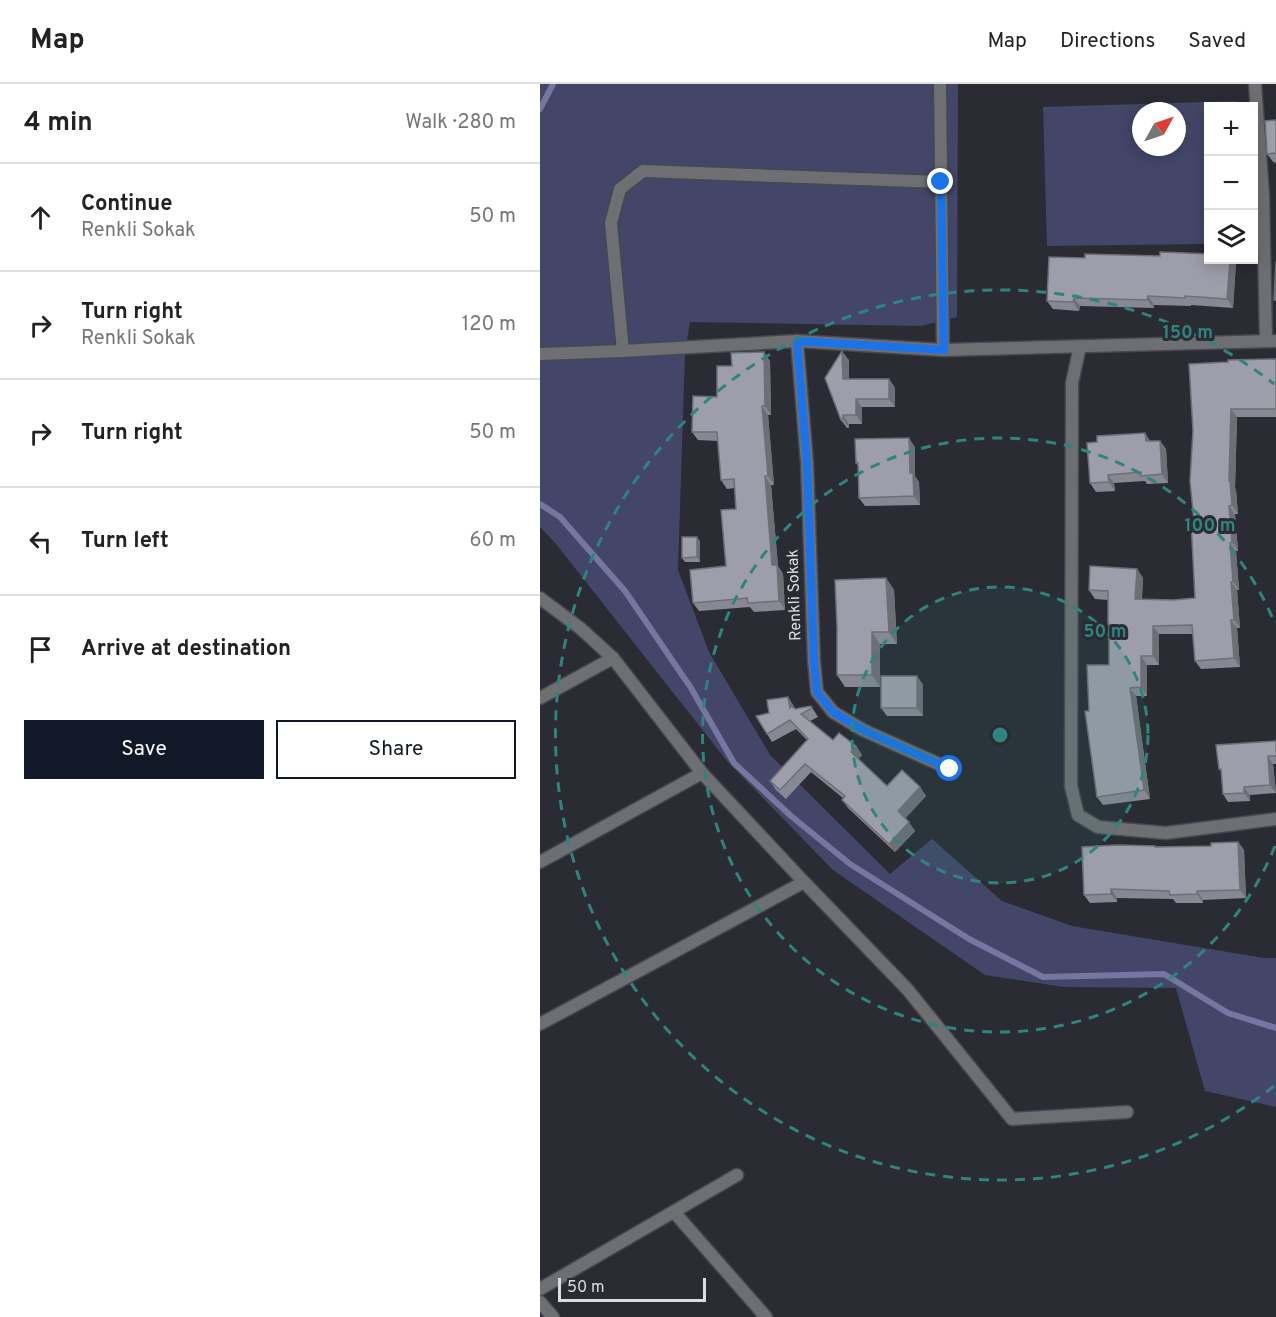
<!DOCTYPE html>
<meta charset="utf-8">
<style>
:root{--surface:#fff;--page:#f2f2f2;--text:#222;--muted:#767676;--line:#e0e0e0;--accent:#111827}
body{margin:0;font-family:Overpass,sans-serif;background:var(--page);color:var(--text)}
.controls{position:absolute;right:18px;top:18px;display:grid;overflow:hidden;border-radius:0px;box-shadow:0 3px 15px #0003}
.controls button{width:54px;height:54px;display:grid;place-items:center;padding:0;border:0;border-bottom:2px solid var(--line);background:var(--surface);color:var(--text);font:30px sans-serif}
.compass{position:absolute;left:592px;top:18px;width:54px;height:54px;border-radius:50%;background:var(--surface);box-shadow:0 3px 15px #0003;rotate:50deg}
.scale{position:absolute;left:18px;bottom:15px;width:148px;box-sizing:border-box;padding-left:6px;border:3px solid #dcdde2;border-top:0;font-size:16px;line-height:21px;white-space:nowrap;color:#dcdde2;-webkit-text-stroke:4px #2a2b33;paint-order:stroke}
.stop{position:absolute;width:18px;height:18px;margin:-14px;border:4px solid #1a73e8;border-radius:50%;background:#fff}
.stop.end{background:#1a73e8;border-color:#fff;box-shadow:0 2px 6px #0008}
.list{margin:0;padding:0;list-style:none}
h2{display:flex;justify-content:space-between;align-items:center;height:78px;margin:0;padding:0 24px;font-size:26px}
h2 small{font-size:20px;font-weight:400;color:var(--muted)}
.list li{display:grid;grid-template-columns:39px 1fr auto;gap:18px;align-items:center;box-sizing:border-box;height:108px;padding:0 24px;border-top:2px solid var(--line)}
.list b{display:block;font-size:22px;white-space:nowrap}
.list p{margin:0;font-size:20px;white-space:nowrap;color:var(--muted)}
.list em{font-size:20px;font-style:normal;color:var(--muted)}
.actions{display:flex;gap:12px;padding:18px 24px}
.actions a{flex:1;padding:14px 0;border:2px solid var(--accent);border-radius:0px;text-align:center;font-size:21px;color:var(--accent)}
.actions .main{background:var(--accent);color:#fff}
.icon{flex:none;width:33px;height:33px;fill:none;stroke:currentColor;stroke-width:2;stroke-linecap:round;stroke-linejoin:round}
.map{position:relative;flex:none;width:736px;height:1233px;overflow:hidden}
header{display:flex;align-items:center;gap:36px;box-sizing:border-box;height:84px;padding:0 30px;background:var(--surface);border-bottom:2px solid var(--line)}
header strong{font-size:28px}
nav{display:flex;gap:33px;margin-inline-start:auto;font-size:21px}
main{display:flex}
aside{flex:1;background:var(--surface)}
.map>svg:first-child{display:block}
.green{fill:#434668;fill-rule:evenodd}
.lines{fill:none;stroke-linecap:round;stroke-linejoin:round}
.stream{stroke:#7577a1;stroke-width:6}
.street-casing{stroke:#46474f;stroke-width:15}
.street{stroke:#6e6f73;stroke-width:12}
.wall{fill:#878891}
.shaded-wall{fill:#6e6f76}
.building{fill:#9d9ea9;stroke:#6e6f76;stroke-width:1.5}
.route{stroke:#1a73e8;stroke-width:8}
.ring{fill:none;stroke:#2e857f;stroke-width:3;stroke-dasharray:10 8}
.labels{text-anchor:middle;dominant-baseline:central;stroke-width:6;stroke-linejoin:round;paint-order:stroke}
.street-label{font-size:16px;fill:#dcdde2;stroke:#2a2b33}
.centre{fill:#2e857f;stroke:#2a2b33;stroke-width:3}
.ring-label{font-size:18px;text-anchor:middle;font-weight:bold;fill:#2e857f;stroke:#2a2b33;stroke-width:6;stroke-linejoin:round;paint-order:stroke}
</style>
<header>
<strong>Map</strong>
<nav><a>Map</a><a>Directions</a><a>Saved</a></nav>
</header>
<main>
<aside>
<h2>4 min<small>Walk · 280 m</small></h2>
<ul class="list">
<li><svg class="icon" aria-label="ahead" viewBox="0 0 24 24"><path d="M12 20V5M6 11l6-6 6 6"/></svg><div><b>Continue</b><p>Renkli Sokak</p></div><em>50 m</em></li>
<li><svg class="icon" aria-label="right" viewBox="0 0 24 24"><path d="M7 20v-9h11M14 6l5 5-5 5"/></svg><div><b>Turn right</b><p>Renkli Sokak</p></div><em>120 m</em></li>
<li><svg class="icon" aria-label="right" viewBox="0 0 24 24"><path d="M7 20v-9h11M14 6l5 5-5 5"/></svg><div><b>Turn right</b></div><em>50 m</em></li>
<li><svg class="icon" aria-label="left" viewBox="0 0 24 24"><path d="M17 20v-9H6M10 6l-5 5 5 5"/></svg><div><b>Turn left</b></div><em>60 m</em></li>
<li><svg class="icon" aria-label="arrive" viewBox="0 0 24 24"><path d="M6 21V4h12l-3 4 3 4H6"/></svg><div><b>Arrive at destination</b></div></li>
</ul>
<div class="actions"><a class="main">Save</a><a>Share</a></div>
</aside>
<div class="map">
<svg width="736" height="1233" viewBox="0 0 736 1233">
<rect width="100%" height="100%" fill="#2a2b33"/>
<g class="green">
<path d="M0,0h418l-1,233 -36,9 -231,-4 -5,31 -7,217 31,82 61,103 120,119 42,-35 70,62 70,25 192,32h12v149l-71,-16 -29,-103 -112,-1 -79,-12 -152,-105 -106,-109 -171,-217 -16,-17z"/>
<path d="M696,17l1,5h-29v138l-161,2 -4,-139zM601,27h36v36h-36z"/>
</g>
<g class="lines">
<g class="stream">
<path d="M0,25l13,-25"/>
<path d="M0,420l20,13 65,74 66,97 43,75 57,53 59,48 119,75 74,38 121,-3 64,39 48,15"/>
</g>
<g class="street-casing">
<g id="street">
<path d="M400,0l3,266"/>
<path d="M715,0l8,111 3,146"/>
<path d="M257,257l10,122 7,198 3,31 16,20 30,18 87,39"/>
<path d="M540,262l-8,37 -1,403 7,29 20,12 68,6 110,-14"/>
<path d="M83,267l-12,-128 9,-34 23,-18 298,11"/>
<path d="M0,270l83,-3 174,-10 146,9 333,-9"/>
<path d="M0,514l40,30 33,30 89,115 -162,89"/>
<path d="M0,614l73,-40"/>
<path d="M264,798l104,108 104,129 115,-7"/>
<path d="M0,940l264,-142 -102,-109"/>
<path d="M134,1128l92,105"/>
<path d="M0,1205l197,-114"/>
<path d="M0,1218l13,15"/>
</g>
</g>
<use href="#street" class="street"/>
</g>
<g class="wall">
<path d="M736,36v42l-2,1 -7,-9z"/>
<path d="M696,179l-3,45 -42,-3v1l-37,-1v3l-74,-2 -1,5 -26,-2 -6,-8z"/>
<path d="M736,275v58h-39l-2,71 1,2 2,24h-3l3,37h-2l3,39h-2l3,38h-3l3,39 -39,2 -6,-8 -2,-27h-34v31h-12v31h-11l14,103 -47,6 -6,-8 -8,-86 20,-46v-39l-1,-2v-24l-13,-1 -6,-9 48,-21 6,9 -1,21 31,1 22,-2 -2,-167z"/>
<path d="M309,276v19h40l6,9v19h-33v17h-13v4h-2l-6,-8z"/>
<path d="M230,277l1,54h-3l6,70h-3l7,81 5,8 2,36 -31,2 -4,-5 -51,4 -6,-8 33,-37 10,-57 -1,-21 -8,1 -6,-9 -3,-39 -20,-1 -6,-8 25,-35 15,-31z"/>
<path d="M611,357h9l6,8 2,34 -21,1 -2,-3 -31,2 1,8 -19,1 -6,-9z"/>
<path d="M375,363v29l4,6 1,23 -55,1 -6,-8 -1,-32 -2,-3z"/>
<path d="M160,457v21h-15l-3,-4z"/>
<path d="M346,494l8,12 3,54h-17v43h-35l-8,-12z"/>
<path d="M377,592l6,9v31h-36l-6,-8z"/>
<path d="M254,622l1,3 16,-3 7,11 -8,4 23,19 23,6 6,9 -4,4 29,27 33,1 6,9 -21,22 10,13 -20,21 -47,-44 -6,-8 1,-2 -32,-26 -25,27 -10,-9 -6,-9 37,-41 -11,-11 -24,13 -5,-8 2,-21z"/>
<path d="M736,657v23h-3l3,29 -26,2v6l-22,1 -5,-8 -2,-23 -2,-2z"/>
<path d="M698,758l6,8 2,48 -43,2v3h-27l-3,-4 -56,-1v4l-27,1 -6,-8 71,-49v1l56,-1z"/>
</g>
<g class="shaded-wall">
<path d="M690,176h3l3,3 -3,45 -6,-9z"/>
<path d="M608,212l6,9v3l-7,-8z"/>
<path d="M534,214l6,8 -1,5 -6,-9z"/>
<path d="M302,267l7,9v28l-6,-9z"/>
<path d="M224,268l6,9 1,54 -6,-9z"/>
<path d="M349,295l6,9v19l-6,-8z"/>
<path d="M316,315l6,8v17l-6,-9z"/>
<path d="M222,322l6,9 6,70 -6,-9z"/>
<path d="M691,325l6,8 -2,71 1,2 2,24 -6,-9 -3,-24z"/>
<path d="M303,331l6,9v4l-6,-9z"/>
<path d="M605,349l6,9 -5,-1z"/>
<path d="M369,354l6,9v29l4,6 1,23 -6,-9 -4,-23z"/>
<path d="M620,357l6,8 2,34 -6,-9z"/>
<path d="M568,391l6,8 1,8 -6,-9z"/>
<path d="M225,392l6,9 7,81 5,8 2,36 -6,-9 -7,-36z"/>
<path d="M689,422l6,8 3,37 -6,-9z"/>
<path d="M157,453l3,4v21l-3,-5z"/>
<path d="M690,459l6,8 3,39 -6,-8z"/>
<path d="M597,485l6,9 -2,30 -6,-9z"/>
<path d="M346,494l8,12 3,54 -8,-12z"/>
<path d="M691,498l6,8 3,38 -6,-8z"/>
<path d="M691,536l6,8 3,39 -6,-9z"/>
<path d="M613,542l6,8v31l-6,-9z"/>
<path d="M332,548l8,12v43l-8,-12z"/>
<path d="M601,572l6,9v31l-6,-9z"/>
<path d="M377,592l6,9v31l-6,-8z"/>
<path d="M590,604l6,8 14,103 -6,-9z"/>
<path d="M248,613l6,9 2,11 -6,-9z"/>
<path d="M316,662l6,9 -5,6 -6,-9z"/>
<path d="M728,672l5,8 3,29 -6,-8z"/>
<path d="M380,703l6,9 -22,24 -6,-9z"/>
<path d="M704,703l6,8v6l-6,-8z"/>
<path d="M369,738l6,9 -20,21 -6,-8z"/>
<path d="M698,758l6,8 2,48 -6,-8z"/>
<path d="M571,805l6,9v4l-6,-8z"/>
<path d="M657,807l6,9v3l-6,-9z"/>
</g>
<g class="building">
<path d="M736,36v33l-9,1 -2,-33z"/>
<path d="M620,168l49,2v6h21l-3,39 -42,-3v2l-37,-2 -1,4 -73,-2 -1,4 -26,-1 2,-44 36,1v-4l75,2z"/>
<path d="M736,177v39h-2z"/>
<path d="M302,267l1,28h46v20h-33v16h-13v4l-2,1 -16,-42z"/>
<path d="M224,268l1,54h-3l6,70h-3l7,89h5l2,36 -31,2 -1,-5 -54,5 -3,-33 36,-4 -5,-56 15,-1 -2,-30 -13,1 -4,-48h-25l1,-36 24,1v-31h15l-1,-13z"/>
<path d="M736,275v50h-45l-2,72h1l2,24 -3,1 3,36 -2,1 3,39h-2l3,38h-3l3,38 -39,3 -3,-36 -39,1v30h-12v31l-11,1 14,102 -47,7 -12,-86h4l-2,-46h22v-41h-1v-33l-19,-1 1,-24 47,3 -2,30 38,1 22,-2 -4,-77h3l-4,-40 3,-50 -4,-67 39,-2v-2z"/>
<path d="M605,349l1,8h14l2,33 -21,2v-4l-33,3 1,7 -19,1 -3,-40 10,-1v-6z"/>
<path d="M369,354l1,35h3l1,23 -55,2 -1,-35h-2l-1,-24z"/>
<path d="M142,453h15v20l-15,1z"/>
<path d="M346,494l3,54h-17v43h-35v-48l-2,-47z"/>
<rect x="341" y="592" width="36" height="32"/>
<path d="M248,613l2,11 1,-2 4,3 16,-3 1,2 -11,6 32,26 6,-7 17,13 -5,6 36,34 15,-16 18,17 -22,24 11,11 -20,22 -47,-44 3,-4 -40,-32 -25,26 -10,-9 38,-42 -18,-19 -23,14 -11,-18 13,-3 -2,-13z"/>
<path d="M736,657v15h-8l2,29 -26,2v6l-21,1 -2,-25h-2l-3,-24z"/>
<path d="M698,758l2,48 -43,1v3l-27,1 -1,-4 -58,-2v5l-27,1 -2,-48 36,-2 37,1v1l56,-1v-3z"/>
</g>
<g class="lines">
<path class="route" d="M401,98l3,168 -147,-9 10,122 7,198 3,31 16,20 30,18 87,39"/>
</g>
<circle cx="460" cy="651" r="148" fill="#2e857f" fill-opacity=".12"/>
<g class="ring">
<circle cx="460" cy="651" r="148"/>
<path d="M735 762A297 297 0 1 1 735 540"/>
<path d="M734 1002A445 445 0 1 1 734 300"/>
</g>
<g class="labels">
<g class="street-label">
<text transform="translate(255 511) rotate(-92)">Renkli Sokak</text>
</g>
</g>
<circle cx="460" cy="651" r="9" class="centre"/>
<g class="ring-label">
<text x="648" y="254">150 m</text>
<text x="670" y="447">100 m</text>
<text x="565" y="553">50 m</text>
</g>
</svg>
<div class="controls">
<button>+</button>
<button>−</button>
<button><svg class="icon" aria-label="layers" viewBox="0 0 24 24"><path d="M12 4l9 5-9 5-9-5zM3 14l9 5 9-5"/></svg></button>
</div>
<svg class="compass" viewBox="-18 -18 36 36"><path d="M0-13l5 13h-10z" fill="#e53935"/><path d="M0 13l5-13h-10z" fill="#767676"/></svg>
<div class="scale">50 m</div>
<div class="stop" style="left:410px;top:685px"></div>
<div class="stop end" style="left:401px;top:98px"></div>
</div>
</main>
